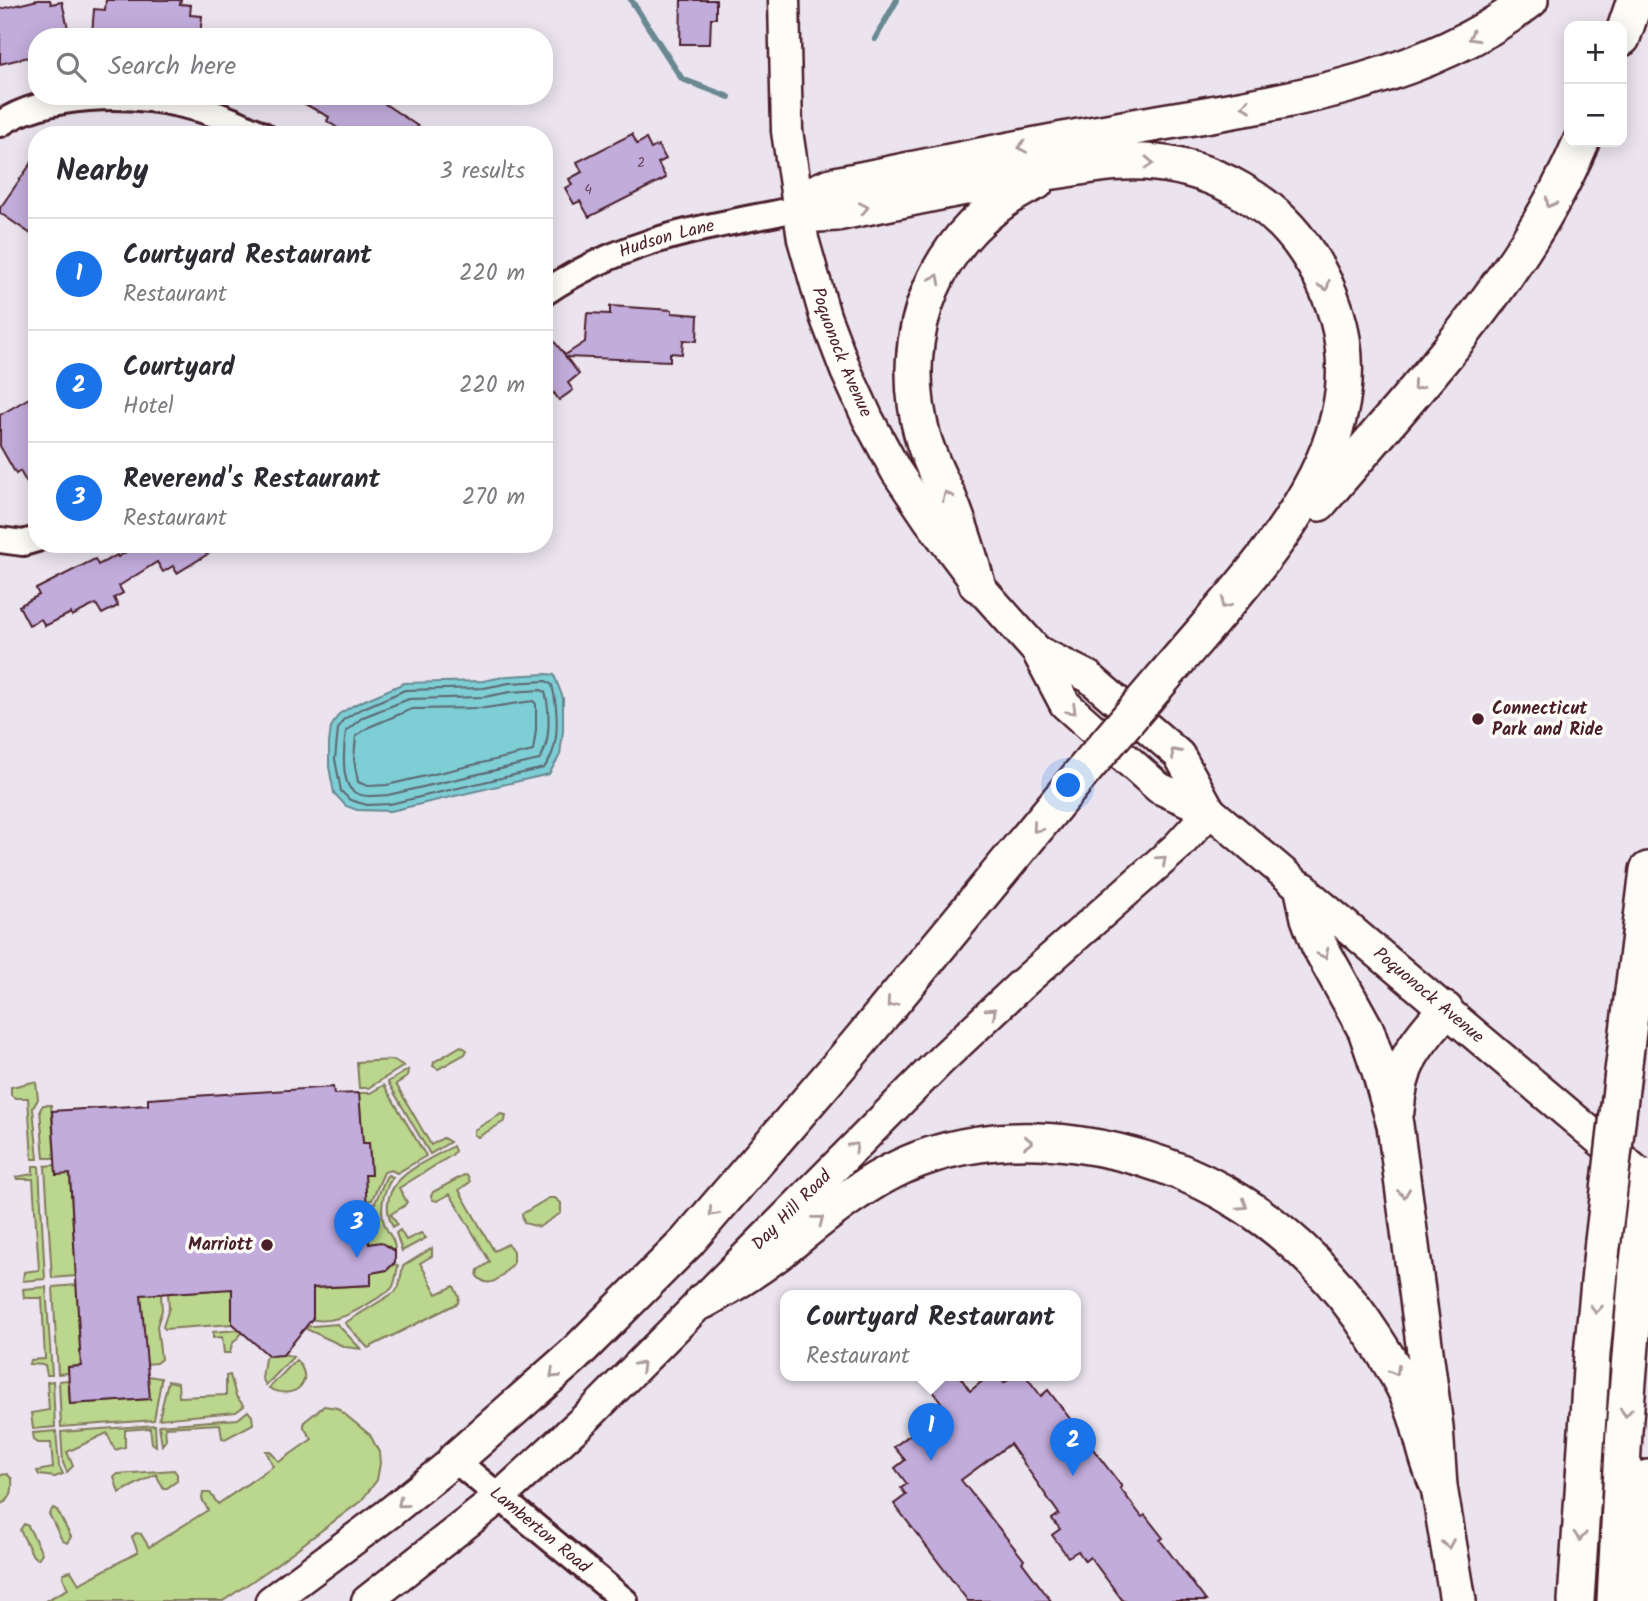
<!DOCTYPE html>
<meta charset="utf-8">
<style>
:root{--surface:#fff;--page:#f7f7f7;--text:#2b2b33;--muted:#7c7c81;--line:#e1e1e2;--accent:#1a73e8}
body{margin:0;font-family:Kalam,sans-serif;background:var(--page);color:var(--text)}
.controls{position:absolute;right:21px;top:21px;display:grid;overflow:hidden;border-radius:14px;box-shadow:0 4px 18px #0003}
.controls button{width:63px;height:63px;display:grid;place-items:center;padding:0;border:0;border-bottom:2px solid var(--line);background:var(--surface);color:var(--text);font:35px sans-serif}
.you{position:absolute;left:1069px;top:786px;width:24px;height:24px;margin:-18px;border:5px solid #fff;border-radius:50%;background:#1a73e8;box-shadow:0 0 0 10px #1a73e833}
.badge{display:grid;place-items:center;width:46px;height:46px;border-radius:50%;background:var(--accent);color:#fff;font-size:23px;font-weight:700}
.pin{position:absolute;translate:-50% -58px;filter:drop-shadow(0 2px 4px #0008)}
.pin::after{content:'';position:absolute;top:37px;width:24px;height:21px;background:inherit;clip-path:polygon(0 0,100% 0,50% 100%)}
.popup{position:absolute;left:780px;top:1290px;width:301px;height:91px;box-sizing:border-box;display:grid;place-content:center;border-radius:14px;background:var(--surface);filter:drop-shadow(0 2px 5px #0005);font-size:23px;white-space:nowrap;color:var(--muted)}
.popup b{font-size:26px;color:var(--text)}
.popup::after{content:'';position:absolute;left:50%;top:100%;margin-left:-14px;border:14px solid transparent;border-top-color:var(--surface)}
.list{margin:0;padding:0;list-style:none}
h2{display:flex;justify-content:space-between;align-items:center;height:91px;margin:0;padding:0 28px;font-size:30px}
h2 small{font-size:23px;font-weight:400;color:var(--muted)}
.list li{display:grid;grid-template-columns:46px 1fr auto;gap:21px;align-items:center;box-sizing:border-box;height:112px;padding:0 28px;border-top:2px solid var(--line)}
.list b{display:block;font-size:26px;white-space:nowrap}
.list p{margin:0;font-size:23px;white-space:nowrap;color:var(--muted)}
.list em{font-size:23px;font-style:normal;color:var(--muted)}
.icon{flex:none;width:38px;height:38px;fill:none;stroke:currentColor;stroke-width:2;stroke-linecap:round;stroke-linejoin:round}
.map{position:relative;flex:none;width:1648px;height:1601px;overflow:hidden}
.search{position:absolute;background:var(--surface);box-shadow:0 4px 18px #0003;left:28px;top:28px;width:525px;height:77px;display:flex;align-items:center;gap:18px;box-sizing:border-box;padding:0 24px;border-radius:28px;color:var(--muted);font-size:26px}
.panel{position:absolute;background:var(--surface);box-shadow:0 4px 18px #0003;left:28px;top:126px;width:525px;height:427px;border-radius:28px}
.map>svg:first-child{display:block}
.green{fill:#bbd68d;stroke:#827a5c;stroke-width:2}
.water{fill:#7dced5;stroke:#698891;stroke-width:2}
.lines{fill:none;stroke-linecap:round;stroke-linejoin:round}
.shore{stroke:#5e656f;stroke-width:2}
.stream{stroke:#698891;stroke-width:6}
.building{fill:#c2acdc;stroke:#4a1f2b;stroke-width:2}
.minor-casing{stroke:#4a1f2b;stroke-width:30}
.major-casing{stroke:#4a1f2b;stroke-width:35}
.highway-casing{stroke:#4a1f2b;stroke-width:40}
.minor{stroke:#fdfcf7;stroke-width:24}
.major{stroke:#fdfcf7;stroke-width:30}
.highway{stroke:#fdfcf7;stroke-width:35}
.highway-bridge-casing{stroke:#4a1f2b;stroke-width:40;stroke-linecap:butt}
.highway-bridge{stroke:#fdfcf7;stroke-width:35}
.oneway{stroke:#ac999b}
.poi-dot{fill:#4a1f2b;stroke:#fdfcf7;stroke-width:2.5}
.labels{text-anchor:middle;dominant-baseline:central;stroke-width:7;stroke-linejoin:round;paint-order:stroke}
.number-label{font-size:14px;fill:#684257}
.street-label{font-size:18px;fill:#4a1f2b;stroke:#fdfcf7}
.poi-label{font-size:18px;font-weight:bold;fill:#4a1f2b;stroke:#fdfcf7;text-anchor:start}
</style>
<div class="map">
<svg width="1648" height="1601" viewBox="0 0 1648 1601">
<rect width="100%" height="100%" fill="#ebe4ef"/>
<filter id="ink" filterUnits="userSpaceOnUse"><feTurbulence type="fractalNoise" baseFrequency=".0143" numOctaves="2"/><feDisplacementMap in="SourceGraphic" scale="14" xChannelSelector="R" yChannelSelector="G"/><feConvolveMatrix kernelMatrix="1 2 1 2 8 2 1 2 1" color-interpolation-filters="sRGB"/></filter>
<g filter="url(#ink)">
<g class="green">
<path d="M461,1046l6,4 -2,4 -27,15 -5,-3 1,-4z"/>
<path d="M394,1060l10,6 -36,22h-9l-2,-26z"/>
<path d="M408,1070l-1,7 -11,7 35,61 12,-7 7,4 -20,12 -42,-72z"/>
<path d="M33,1082l3,1 2,16 -5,9 5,51h-6l-4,-61h-13l-4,-3v-8z"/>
<path d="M384,1085l42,71 -29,17 -6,-3 -7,2 -12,28 -6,1 -1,-26 6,-1 -2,-31h-6l-4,-50h11z"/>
<path d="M43,1105h8l4,53h-11l-4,-48z"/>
<path d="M501,1114l5,1 -1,6 -27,16 -4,-2v-5z"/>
<path d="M453,1146l2,5 -3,4 -53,33 8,14 -3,4 -13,8 6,10 -4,3c-22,-45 29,-63 60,-81z"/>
<path d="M55,1165l15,9 6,102 -24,2 -7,-112z"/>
<path d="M33,1166h6l6,113 -22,2 1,-9 15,-2 -6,-91h-16l-1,-2 17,-3z"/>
<path d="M388,1175l5,2c-11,15 -15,36 -6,53 5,8 8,12 8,21l-9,-5 -17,-2 -3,-38 9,-3 11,-26z"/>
<path d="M464,1175l4,1 2,6 -11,8 35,61 14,-7 5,7v13c-11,11 -22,28 -36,12l1,-6 12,-8 -40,-68 -13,7 -4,-1 -2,-4 2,-4z"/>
<path d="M549,1198h6l6,5v10l-22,14 -15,-4 -2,-9z"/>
<path d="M400,1230l6,10 15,-7 5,5 -24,13 -6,-18z"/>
<path d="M432,1248v8l-12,7 17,31 17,-8 5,11 -1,6 -90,45 -23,-25 50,-31 4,-6 4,-20z"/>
<path d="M394,1264l4,2c-2,7 -2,16 -6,22 -3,4 -10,7 -14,10 -21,13 -43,27 -69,21v-31l62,-3v-12l16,-3z"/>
<path d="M160,1279l2,31 -5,16 4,33 -5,4 -10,1 -6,-84z"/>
<path d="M77,1285l4,81 -13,1v6l-10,1 -5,-87z"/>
<path d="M46,1287l6,88h-5l-2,-10 -16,-1 1,-4 15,-1 -3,-61h-18l-1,-9z"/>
<path d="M236,1288l23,19 -26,17 -68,5 -2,-2 6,-19 -1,-15z"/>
<path d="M337,1324l24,25 -16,-2 -43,-20z"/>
<path d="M237,1330l6,2 -11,12 -2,9h-6l-2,-16 -9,1v-6z"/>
<path d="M281,1353l12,4 -27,28 -4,-7 3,-20 5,-4z"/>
<path d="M296,1360c21,21 -2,42 -27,28z"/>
<path d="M230,1375l6,21 8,10 -8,6 -77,7 9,-38 10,2 1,14 47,-2v-19z"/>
<path d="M148,1376l13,2v3l-7,39 -93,7 -2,-46 9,-1 2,24 79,-5z"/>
<path d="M53,1381l2,46 -22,2 -2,-16 18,-3 -2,-28z"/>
<path d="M324,1406l13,2 33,27 9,17 1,11 -3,17 -16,21 -91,68 -47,32h-178l23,-12 -5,-12 1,-4 7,-2 8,13 59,-32 -6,-15 4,-4 5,1 8,13 59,-37 -6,-11 1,-6h7l8,11 55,-38 -7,-15h4l9,11 33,-23 -8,-11v-6z"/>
<path d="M248,1411l4,5 1,8 -28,15 -3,-1 -2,-14 -55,3 1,13 -4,5 -3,-20 79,-6z"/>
<path d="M155,1425l1,21 -4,-3 -2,-15 -25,2v17l-10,3 -8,-17 -40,19 6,14 -6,6 -4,-9 -2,-31z"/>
<path d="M56,1431l3,35 4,8 -8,3 -16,-2 -2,-4 16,-3 -2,-25h-13l-4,-3 -1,-7z"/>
<path d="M174,1470l3,4v7l-10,7h-4l-7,-14 -37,19 -5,-16 4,-3z"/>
<path d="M7,1474l5,5c1,10 0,22 -12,25v-29z"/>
<path d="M53,1508l4,2 14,27 -4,6 -5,-3 -13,-26z"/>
<path d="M24,1524l4,2 14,27 -4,6 -5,-3 -13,-26z"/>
</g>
<path class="water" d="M546,674l8,1 9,23v33l-3,24 -11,19 -158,37 -34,-1 -11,-4 -12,-13 -5,-26v-24l2,-16 8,-13 17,-10 48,-21 79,-2 25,-5z"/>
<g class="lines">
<g class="shore">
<path d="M546,681l6,4c6,24 9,63 -8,83l-154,36 -23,1 -17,-5 -9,-9 -6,-32 3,-30 5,-9 16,-10 46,-20 79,-2 25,-5z"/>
<path d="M541,690l4,2c5,18 6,53 -6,68l-151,35c-11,1 -24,3 -34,-3 -14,-9 -10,-47 -8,-61l17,-14 46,-18 75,-2 26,-5z"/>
<path d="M533,701l3,3v26l-3,21 -146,34 -19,1 -10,-4 -4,-23 2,-23 13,-9 43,-18 73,-1z"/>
</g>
<g class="stream">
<path d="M631,0l51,79 47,18"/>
<path d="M875,39l22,-39"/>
</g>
</g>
<g class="building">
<path d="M38,0h12l1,4 11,-2 8,35h-33v18l-37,9v-55z"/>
<path d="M106,0h75l-1,4 11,1 -1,10 12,1 -2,21h-85l-23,-3 2,-25 11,1z"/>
<path d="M681,0h35v18h-5l-1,26h-30z"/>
<path d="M290,96h83l58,39h-83l-21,-14 2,-4z"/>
<path d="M632,134l5,10 9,-5 5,10 7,-4 8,14 -8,4 8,15 -77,39 -9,-16 -6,3 -9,-16 7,-3 -3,-6 13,-7 -5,-10z"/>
<path d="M37,155v83l-37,-25v-5z"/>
<path d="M610,306l62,4v3l26,2 -1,26 -14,-1 -1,14 -12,-1v8l-104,-4 13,17 -11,9 5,7 -14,10 -5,-7 -10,7v-71l21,26 20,-13 2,-29 23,1z"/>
<path d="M29,398l8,13v90l-17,-30 -4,3 -16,-28v-31z"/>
<path d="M139,544h85l-47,29 -4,-7 -10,6 -6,-10 -38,24 4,7 -9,5 4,8 -16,8 -6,-10 -24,12 -1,-3 -26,13 -4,-7 -12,6 -10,-19 20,-11 -3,-6 59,-30 3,6 19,-10 1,2z"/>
<path d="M333,1087l1,7 25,-1 4,50h6l2,32h-6l4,69 12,-2 14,9v11l-8,8 -16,3v12l-58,3v30l-30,37 -14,1 -37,-33v-34l-91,6 9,104 -80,5 -2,-37 13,-1 -11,-192 -14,1 -4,-64 96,-6v-6z"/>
<path d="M922,1375h37l11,16 20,-16h9l5,8 10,-8h11l16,21 7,-6 74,97 -2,1 22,29 3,-2 18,23 -3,2 46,61h-83l-33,-44 -5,4 -7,-10 -10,6 -16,-22 8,-6 -8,-10 7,-5 -49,-70 -49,36 63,80 -2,2 29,39h-83l-74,-97 12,-9 -5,-7 6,-4 -12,-16 10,-8 -11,-13 51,-39z"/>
</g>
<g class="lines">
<g class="minor-casing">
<g id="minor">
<path d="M0,124c46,-31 130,-32 183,-19 28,6 55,17 80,30"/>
<path id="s1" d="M544,293c81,-55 160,-65 253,-84"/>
<path d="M0,540l23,3 14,-4"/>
<path id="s2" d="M455,1460l170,141"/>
</g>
</g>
<g class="major-casing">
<g id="major">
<path id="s3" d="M784,0l3,131 16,108 22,77 21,55 22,48 28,52 33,49 48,64 60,67 28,53 94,84 51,23 438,370"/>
<path d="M1037,651l52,26 90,78 31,56"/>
<path d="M271,1601l117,-87 67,-54"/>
<path id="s4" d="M367,1601l134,-105 88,-81 353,-356 82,-77 153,-135 33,-36"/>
</g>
</g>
<g class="highway-casing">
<g id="highway">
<path d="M1622,38l13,-38"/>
<path d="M1319,503c94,-112 205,-225 262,-361"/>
<path d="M977,584c-8,-29 -17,-59 -29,-87 -9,-19 -19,-38 -25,-59 -29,-105 13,-209 113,-256"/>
<path d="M1163,678c100,-119 254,-262 143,-427 -33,-50 -91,-82 -150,-88 -33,-4 -63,2 -95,7 -75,11 -149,28 -224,43l-19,1 -21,-5 15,-15 19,-8c95,-19 191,-39 287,-56 138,-25 298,-41 412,-130"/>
<path d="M1303,890l6,28 10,27 47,85 14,41 15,54 40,302 4,60 19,114"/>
<path d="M1623,1072l25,-202"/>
<path d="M1396,1111c3,-48 19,-66 49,-101"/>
<path d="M703,1301c27,-15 52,-31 76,-49 40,-32 79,-66 126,-87 105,-46 241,-22 336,38 53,33 99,81 133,134 16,25 33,51 42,79 8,24 11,48 23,71"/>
<path d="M455,1460l119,-105 113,-113 169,-196 224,-271"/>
<path d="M1576,1601l16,-247 11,-113"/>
<path d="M1615,1601l9,-170 13,-160"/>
<path d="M1641,1601l7,-123"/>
</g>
</g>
<use href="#minor" class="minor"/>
<use href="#major" class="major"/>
<use href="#highway" class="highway"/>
<g class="highway-bridge-casing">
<g id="highway-bridge">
<path d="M1080,775l83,-97"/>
<path d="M1603,1241l20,-169"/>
<path d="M1637,1271l11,-94"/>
</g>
</g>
<use href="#highway-bridge" class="highway-bridge"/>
</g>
<defs><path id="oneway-chevron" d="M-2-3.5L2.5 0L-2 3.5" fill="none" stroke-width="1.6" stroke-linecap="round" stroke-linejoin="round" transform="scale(1.75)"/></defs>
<g class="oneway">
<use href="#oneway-chevron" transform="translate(1473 37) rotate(151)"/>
<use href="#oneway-chevron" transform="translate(1246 106) rotate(169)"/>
<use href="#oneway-chevron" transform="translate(1022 147) rotate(169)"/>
<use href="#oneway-chevron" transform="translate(1149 163) rotate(4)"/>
<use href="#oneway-chevron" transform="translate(1550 203) rotate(119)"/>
<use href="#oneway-chevron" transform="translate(864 208) rotate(-11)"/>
<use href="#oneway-chevron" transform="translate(936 279) rotate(-63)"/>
<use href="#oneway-chevron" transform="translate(1325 286) rotate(66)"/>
<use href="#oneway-chevron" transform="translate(1417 386) rotate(130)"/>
<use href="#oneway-chevron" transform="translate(947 496) rotate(-114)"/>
<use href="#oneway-chevron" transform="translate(1225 604) rotate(130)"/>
<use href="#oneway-chevron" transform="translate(1072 710) rotate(44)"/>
<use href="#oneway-chevron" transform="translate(1175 753) rotate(-132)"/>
<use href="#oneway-chevron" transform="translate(1037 828) rotate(130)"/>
<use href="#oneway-chevron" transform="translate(1162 860) rotate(-42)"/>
<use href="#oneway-chevron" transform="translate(1324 954) rotate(63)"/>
<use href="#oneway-chevron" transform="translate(891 1003) rotate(130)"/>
<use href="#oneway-chevron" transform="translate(992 1012) rotate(-43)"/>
<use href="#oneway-chevron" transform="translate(1028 1142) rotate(1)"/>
<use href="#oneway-chevron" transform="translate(854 1147) rotate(-45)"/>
<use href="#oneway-chevron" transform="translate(1404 1193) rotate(82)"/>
<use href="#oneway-chevron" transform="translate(1243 1205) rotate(33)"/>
<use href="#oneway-chevron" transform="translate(713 1212) rotate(131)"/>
<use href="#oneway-chevron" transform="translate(819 1220) rotate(-38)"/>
<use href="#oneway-chevron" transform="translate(1596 1309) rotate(95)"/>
<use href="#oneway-chevron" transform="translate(640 1366) rotate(-45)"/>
<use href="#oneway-chevron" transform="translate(1395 1371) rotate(61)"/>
<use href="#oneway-chevron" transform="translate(554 1374) rotate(137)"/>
<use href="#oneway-chevron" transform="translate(1626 1412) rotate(94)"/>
<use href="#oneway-chevron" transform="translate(402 1503) rotate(141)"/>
<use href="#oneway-chevron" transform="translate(1580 1536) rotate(93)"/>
<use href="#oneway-chevron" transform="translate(1448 1544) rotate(80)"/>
</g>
</g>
<g class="poi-dot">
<circle cx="1478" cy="719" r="7"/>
<circle cx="267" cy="1245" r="7"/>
</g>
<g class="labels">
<g class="number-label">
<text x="641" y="163">2</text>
<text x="588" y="190">4</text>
</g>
<g class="street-label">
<text stroke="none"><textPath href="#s1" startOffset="135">Hudson Lane</textPath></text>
<text stroke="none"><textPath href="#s3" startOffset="360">Poquonock Avenue</textPath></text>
<text stroke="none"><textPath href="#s3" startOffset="1248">Poquonock Avenue</textPath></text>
<text stroke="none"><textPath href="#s4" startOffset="578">Day Hill Road</textPath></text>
<text stroke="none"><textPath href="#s2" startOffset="110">Lamberton Road</textPath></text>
</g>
<g class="poi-label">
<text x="1492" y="709">Connecticut<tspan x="1492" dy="21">Park and Ride</tspan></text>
<text x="253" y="1245" text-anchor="end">Marriott</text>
</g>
</g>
</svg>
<div class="controls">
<button>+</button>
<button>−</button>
</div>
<div class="you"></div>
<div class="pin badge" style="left:931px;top:1461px">1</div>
<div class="popup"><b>Courtyard Restaurant</b>Restaurant</div>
<div class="pin badge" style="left:1073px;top:1476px">2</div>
<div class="pin badge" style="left:357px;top:1258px">3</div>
<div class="search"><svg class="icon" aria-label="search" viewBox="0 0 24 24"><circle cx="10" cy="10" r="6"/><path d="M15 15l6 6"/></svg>Search here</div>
<section class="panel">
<h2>Nearby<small>3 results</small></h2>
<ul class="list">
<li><span class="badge">1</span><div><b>Courtyard Restaurant</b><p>Restaurant</p></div><em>220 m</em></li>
<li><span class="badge">2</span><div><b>Courtyard</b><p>Hotel</p></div><em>220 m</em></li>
<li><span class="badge">3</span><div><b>Reverend's Restaurant</b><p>Restaurant</p></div><em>270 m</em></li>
</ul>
</section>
</div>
